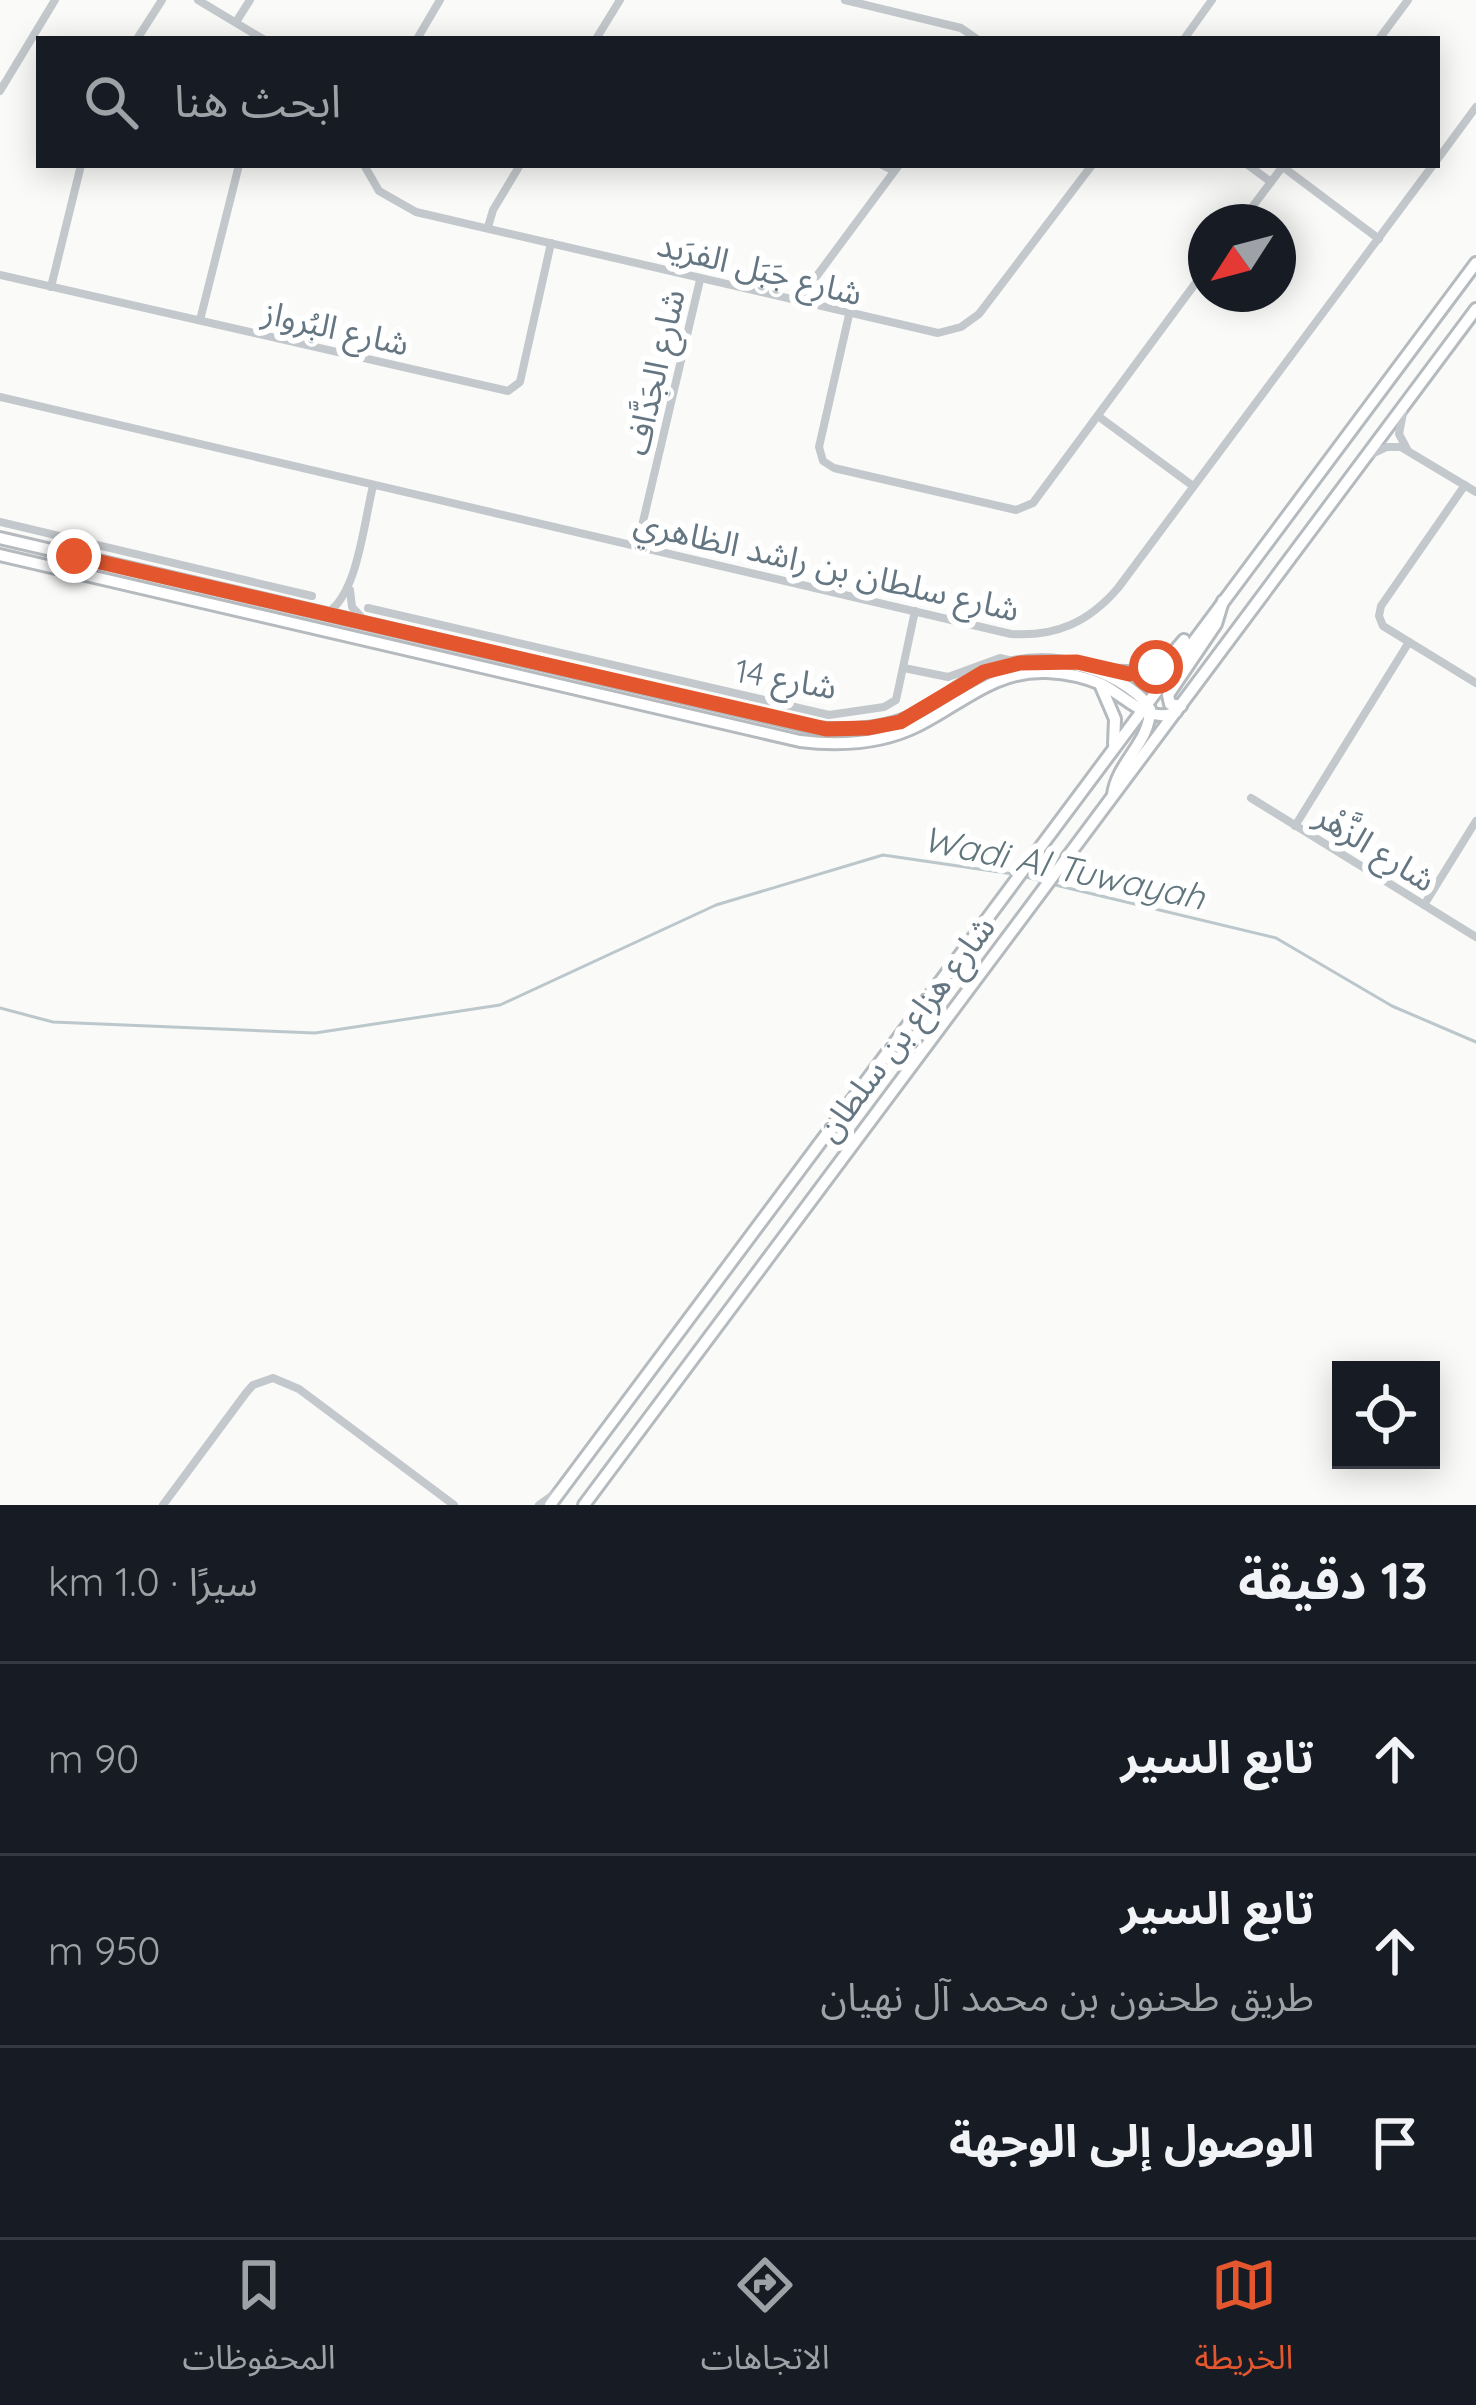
<!DOCTYPE html>
<html lang="ar">
<meta charset="utf-8">
<style>
:root{--surface:#171b24;--page:#242831;--text:#f1f3f6;--muted:#9ea1a6;--line:#363941;--accent:#e4572e}
body{margin:0;font-family:Quicksand,"Noto Sans Arabic",sans-serif;background:var(--page);color:var(--text);direction:rtl}
.controls{position:absolute;right:36px;bottom:36px;display:grid;overflow:hidden;border-radius:0px;box-shadow:0 6px 30px #0003}
.controls button{width:108px;height:108px;display:grid;place-items:center;padding:0;border:0;border-bottom:3px solid var(--line);background:var(--surface);color:var(--text);font:60px sans-serif}
.compass{position:absolute;left:1188px;top:204px;width:108px;height:108px;border-radius:50%;background:var(--surface);box-shadow:0 6px 30px #0003;rotate:234deg}
.stop{position:absolute;width:36px;height:36px;margin:-27px;border:9px solid #e4572e;border-radius:50%;background:#fff}
.stop.end{background:#e4572e;border-color:#fff;box-shadow:0 3px 12px #0008}
.list{margin:0;padding:0;list-style:none}
h2{display:flex;justify-content:space-between;align-items:center;height:156px;margin:0;padding:0 48px;font-size:51px}
h2 small{font-size:39px;font-weight:400;color:var(--muted)}
.list li{display:grid;grid-template-columns:78px 1fr auto;gap:36px;align-items:center;box-sizing:border-box;height:192px;padding:0 48px;border-top:3px solid var(--line)}
.list b{display:block;font-size:45px;white-space:nowrap}
.list p{margin:0;font-size:39px;white-space:nowrap;color:var(--muted)}
.list em{font-size:39px;font-style:normal;color:var(--muted)}
.icon{flex:none;width:66px;height:66px;fill:none;stroke:currentColor;stroke-width:2;stroke-linecap:round;stroke-linejoin:round}
.map{position:relative;flex:none;width:1476px;height:1505px;overflow:hidden;direction:ltr}
.search{position:absolute;background:var(--surface);box-shadow:0 6px 30px #0003;left:36px;right:36px;top:36px;height:132px;display:flex;align-items:center;gap:30px;box-sizing:border-box;padding:0 42px;border-radius:0px;color:var(--muted);font-size:45px}
.sheet{height:732px;background:var(--surface)}
nav{display:flex;justify-content:space-around;align-items:center;box-sizing:border-box;height:168px;border-top:3px solid var(--line);background:var(--surface);font-size:33px;color:var(--muted)}
nav a{display:grid;justify-items:center;gap:6px}
nav .on{color:var(--accent)}
.map>svg:first-child{display:block}
.lines{fill:none;stroke-linecap:round;stroke-linejoin:round}
.stream{stroke:#bbc7cb;stroke-width:3}
.major-casing{stroke:#b5babe;stroke-width:16}
.minor{stroke:#c3c8cc;stroke-width:8}
.major{stroke:#fff;stroke-width:10}
.route{stroke:#e4572e;stroke-width:15}
.labels{text-anchor:middle;dominant-baseline:central;stroke-width:12;stroke-linejoin:round;paint-order:stroke}
.street-label{font-size:33px;fill:#657683;stroke:#fff}
.water-label{font-size:36px;font-style:italic;fill:#60757c;stroke:#fff}
</style>
<div class="map">
<svg width="1476" height="1505" viewBox="0 0 1476 1505">
<rect width="100%" height="100%" fill="#fafaf8"/>
<g class="lines">
<g class="stream">
<path d="M1022,876l20,5"/>
<path d="M1051,884l225,54 116,68 84,36"/>
<path d="M0,1008l53,14 262,11 185,-28 216,-100 167,-50 130,19"/>
</g>
<g class="major-casing">
<g id="major">
<path d="M0,538l815,190c31,3 64,2 93,-10 23,-9 41,-27 64,-39 55,-30 129,-21 174,23"/>
<path d="M0,555l800,186c41,5 82,3 119,-16 44,-22 75,-55 128,-53 18,1 38,5 54,12 25,12 47,41 75,28"/>
<path d="M1107,670c34,7 56,-3 77,-30"/>
<path d="M1100,684l15,35 -1,25"/>
<path d="M1181,706l-11,-2 -2,-9 48,-71 7,-23"/>
<path d="M1113,795c4,-33 37,-52 37,-86"/>
<path d="M550,1505l926,-1242"/>
<path d="M584,1505l892,-1196"/>
</g>
</g>
<g class="minor">
<path d="M198,0l65,39"/>
<path d="M845,0l116,28 16,11"/>
<path d="M236,22l14,-22"/>
<path d="M137,39l25,-39"/>
<path d="M417,39l23,-39"/>
<path d="M596,39l24,-39"/>
<path d="M1184,39l28,-39"/>
<path d="M1379,39l29,-39"/>
<path d="M0,91l55,-91"/>
<path d="M1437,160l39,-53"/>
<path d="M364,165l15,26 37,21 522,121 23,-6 18,-13 113,-149"/>
<path d="M882,165l12,6"/>
<path d="M1248,165l23,17"/>
<path d="M1283,167l96,72"/>
<path d="M1241,222l42,-56"/>
<path d="M488,227l5,-17 27,-45"/>
<path d="M0,275l508,116 12,-9 31,-139"/>
<path d="M51,287l30,-122"/>
<path d="M805,304l8,-23 86,-116"/>
<path d="M849,315l-30,132 4,14 11,7 182,42 17,-7 173,-234"/>
<path d="M200,320l39,-155"/>
<path d="M0,397l1011,237c45,3 78,-12 107,-46l315,-423"/>
<path d="M1403,413l-4,21 8,15"/>
<path d="M1098,416l95,70"/>
<path d="M1372,454l15,-7h14l75,45"/>
<path d="M1465,485l-84,121 -2,10 4,10 93,57"/>
<path d="M0,522l312,74"/>
<path d="M637,547l63,-267"/>
<path d="M350,590l2,17 15,16"/>
<path d="M368,608l461,107 55,-8 12,-7 19,-89"/>
<path d="M327,613c31,-19 37,-92 46,-127"/>
<path d="M904,668l44,9 52,-19 18,4"/>
<path d="M1251,798l225,139"/>
<path d="M1295,826l114,-184"/>
<path d="M1424,905l52,-84"/>
<path d="M163,1505l83,-112 7,-8 20,-7 26,11 155,116"/>
<path d="M539,1505l21,-15"/>
</g>
<use href="#major" class="major"/>
</g>
<g class="lines">
<path class="route" d="M74,556l752,173 42,-1 32,-6 84,-50 36,-9 57,-1 52,12 27,-7"/>
</g>
<g class="labels">
<g class="street-label">
<text transform="translate(760 268) rotate(14)">شارع جَبَل الفرَيد</text>
<text transform="translate(336 327) rotate(13)">شارع البُرواز</text>
<text transform="translate(654 372) rotate(-77)">شارع الجَدَّاف</text>
<text transform="translate(827 565) rotate(13)">شارع سلطان بن راشد الظاهري</text>
<text transform="translate(786 678) rotate(10)">شارع 14</text>
<text transform="translate(1376 847) rotate(32)">شارع الزَّهْر</text>
<text transform="translate(905 1028) rotate(-53)">شارع هزاع بن سلطان</text>
</g>
<g class="water-label">
<text transform="translate(1064 867) rotate(12)">Wadi Al Tuwayah</text>
</g>
</g>
</svg>
<div class="controls">
<button><svg class="icon" aria-label="locate" viewBox="0 0 24 24"><circle cx="12" cy="12" r="6"/><path d="M12 2v4M12 18v4M2 12h4M18 12h4"/></svg></button>
</div>
<svg class="compass" viewBox="-18 -18 36 36"><path d="M0-13l5 13h-10z" fill="#e53935"/><path d="M0 13l5-13h-10z" fill="#9ea1a6"/></svg>
<div class="stop" style="left:1156px;top:667px"></div>
<div class="stop end" style="left:74px;top:556px"></div>
<div class="search"><svg class="icon" aria-label="search" viewBox="0 0 24 24"><circle cx="10" cy="10" r="6"/><path d="M15 15l6 6"/></svg>ابحث هنا</div>
</div>
<section class="sheet">
<h2>13 دقيقة<small>سيرًا · 1.0 km</small></h2>
<ul class="list">
<li><svg class="icon" aria-label="ahead" viewBox="0 0 24 24"><path d="M12 20V5M6 11l6-6 6 6"/></svg><div><b>تابع السير</b></div><em>90 m</em></li>
<li><svg class="icon" aria-label="ahead" viewBox="0 0 24 24"><path d="M12 20V5M6 11l6-6 6 6"/></svg><div><b>تابع السير</b><p>طريق طحنون بن محمد آل نهيان</p></div><em>950 m</em></li>
<li><svg class="icon" aria-label="arrive" viewBox="0 0 24 24"><path d="M6 21V4h12l-3 4 3 4H6"/></svg><div><b>الوصول إلى الوجهة</b></div></li>
</ul>
</section>
<nav>
<a class="on"><svg class="icon" aria-label="map" viewBox="0 0 24 24"><path d="M3 6l6-2 6 2 6-2v14l-6 2-6-2-6 2zM9 4v14M15 6v14"/></svg>الخريطة</a>
<a><svg class="icon" aria-label="directions" viewBox="0 0 24 24"><path d="M12 3l9 9-9 9-9-9zM9 14v-3h6M13 9l2 2-2 2"/></svg>الاتجاهات</a>
<a><svg class="icon" aria-label="saved" viewBox="0 0 24 24"><path d="M7 4h10v16l-5-4-5 4z"/></svg>المحفوظات</a>
</nav>
